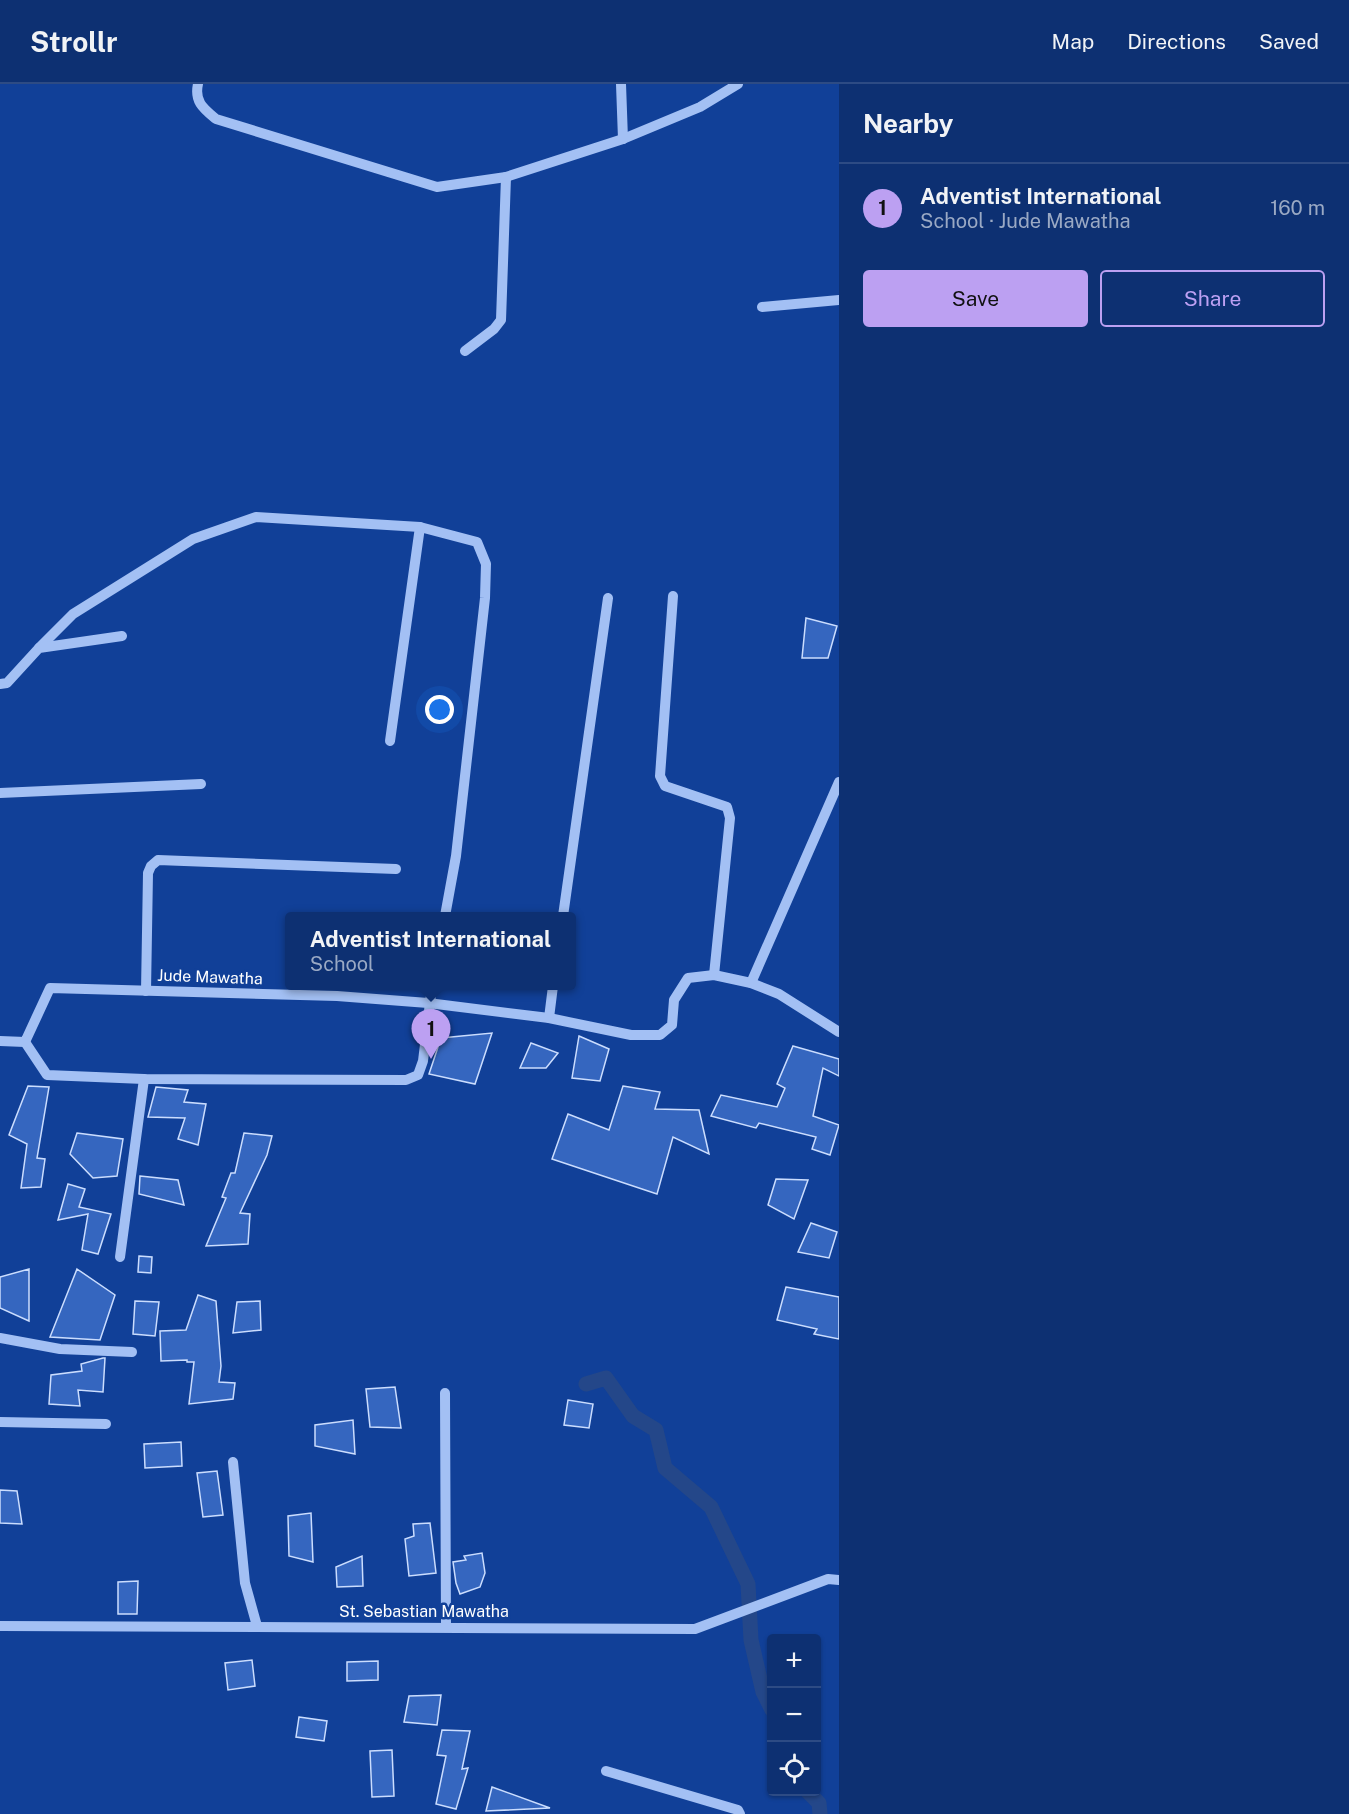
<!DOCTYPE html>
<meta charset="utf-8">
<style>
:root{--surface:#0d3072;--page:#163877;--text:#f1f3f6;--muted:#9aa9c4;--line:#2d4b84;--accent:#bca0f2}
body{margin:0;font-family:"Public Sans",sans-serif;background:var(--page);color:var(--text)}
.controls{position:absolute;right:18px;bottom:18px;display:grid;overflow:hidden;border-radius:6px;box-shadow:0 2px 4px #0004}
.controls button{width:54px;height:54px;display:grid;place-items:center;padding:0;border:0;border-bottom:2px solid var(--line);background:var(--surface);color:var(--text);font:30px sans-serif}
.you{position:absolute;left:440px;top:626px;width:21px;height:21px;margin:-15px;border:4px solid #fff;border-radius:50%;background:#1a73e8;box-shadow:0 0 0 9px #1a73e833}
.badge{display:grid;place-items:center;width:39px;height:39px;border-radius:50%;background:var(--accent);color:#111;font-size:20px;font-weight:700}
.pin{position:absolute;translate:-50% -50px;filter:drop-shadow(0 2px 3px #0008)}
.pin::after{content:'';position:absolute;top:32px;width:21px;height:18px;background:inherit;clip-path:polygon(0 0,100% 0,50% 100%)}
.popup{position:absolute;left:285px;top:828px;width:291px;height:78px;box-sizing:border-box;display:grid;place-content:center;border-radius:6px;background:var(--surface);filter:drop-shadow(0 2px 4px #0005);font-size:20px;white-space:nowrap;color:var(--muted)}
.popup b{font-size:22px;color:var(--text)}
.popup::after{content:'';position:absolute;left:50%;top:100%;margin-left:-12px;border:12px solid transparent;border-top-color:var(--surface)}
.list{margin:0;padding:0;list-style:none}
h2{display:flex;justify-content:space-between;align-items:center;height:78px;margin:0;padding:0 24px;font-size:26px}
h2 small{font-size:20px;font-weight:400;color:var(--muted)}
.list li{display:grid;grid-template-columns:39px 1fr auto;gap:18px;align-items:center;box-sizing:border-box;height:90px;padding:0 24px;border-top:2px solid var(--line)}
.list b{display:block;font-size:22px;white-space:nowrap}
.list p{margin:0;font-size:20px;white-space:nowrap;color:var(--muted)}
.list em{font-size:20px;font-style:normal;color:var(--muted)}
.actions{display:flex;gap:12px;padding:18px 24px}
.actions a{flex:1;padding:14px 0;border:2px solid var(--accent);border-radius:6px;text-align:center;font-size:21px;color:var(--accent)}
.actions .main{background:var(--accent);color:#111}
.icon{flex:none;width:33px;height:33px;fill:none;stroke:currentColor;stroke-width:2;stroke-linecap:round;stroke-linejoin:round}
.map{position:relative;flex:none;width:839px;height:1730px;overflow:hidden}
header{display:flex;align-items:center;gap:36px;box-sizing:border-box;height:84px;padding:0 30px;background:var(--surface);border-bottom:2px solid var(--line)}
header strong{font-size:28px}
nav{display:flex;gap:33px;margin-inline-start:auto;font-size:21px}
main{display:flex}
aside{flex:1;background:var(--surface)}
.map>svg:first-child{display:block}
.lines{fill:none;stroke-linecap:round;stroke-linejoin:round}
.canal{stroke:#244789;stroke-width:15}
.building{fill:#3566bf;stroke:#cbddfe;stroke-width:1.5}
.minor{stroke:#a3c0f4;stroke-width:10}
.labels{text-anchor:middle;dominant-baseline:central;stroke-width:5;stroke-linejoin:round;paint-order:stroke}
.street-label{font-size:16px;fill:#fff;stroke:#114098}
</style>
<header>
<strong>Strollr</strong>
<nav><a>Map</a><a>Directions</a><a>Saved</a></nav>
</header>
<main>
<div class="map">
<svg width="839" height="1730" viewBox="0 0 839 1730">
<rect width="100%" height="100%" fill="#114098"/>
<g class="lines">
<g class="canal">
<path d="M586,1300l20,-6 27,38 23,14 9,38 46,39 37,77 3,56 12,52 9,18"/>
<path d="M808,1708l11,11 1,11"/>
</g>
</g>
<g class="building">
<path d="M806,534l31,8 -9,32h-26z"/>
<path d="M492,949l-17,51 -46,-10 12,-36z"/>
<path d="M579,952l30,13 -9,32 -28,-3z"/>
<path d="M531,959l27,10 -12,15h-26z"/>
<path d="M793,962l46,13v17l-16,-8 -10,48 26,9 -9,30 -18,-6 4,-12 -57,-14 -3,5 -45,-12 10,-21 56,12 8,-19 -8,-4z"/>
<path d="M28,1002l21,1 -12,71 8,1 -4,28 -20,1 6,-44 -18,-9z"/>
<path d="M623,1002l37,6 -5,17 44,1 10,44 -36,-17 -16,57 -105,-35 16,-45 41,16z"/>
<path d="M156,1003l32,3 -4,12 22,2 -8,41 -20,-6 7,-21 -37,-1z"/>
<path d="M77,1049l46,6 -6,37 -24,2 -23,-24z"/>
<path d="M244,1049l28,3 -5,19 -27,58 10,1 -2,30 -42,2 20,-48 -4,-1 9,-24h4z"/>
<path d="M140,1092l38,4 6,25 -45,-11z"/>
<path d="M776,1095l32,1 -14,39 -26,-14z"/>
<path d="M68,1100l17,5 -6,18 32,7 -13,40 -16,-4 6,-36 -30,6z"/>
<path d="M811,1139l26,9 -8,26 -31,-6z"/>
<path d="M139,1172l13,1 -1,16 -13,-1z"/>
<path d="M29,1185v52l-29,-13v-31z"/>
<path d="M77,1185l38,26 -15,45 -50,-3z"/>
<path d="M786,1203l53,10v42l-25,-5 3,-5 -40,-9z"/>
<path d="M198,1211l18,6 5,65 -2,16 16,1 -2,16 -44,5 5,-42h-7v-2l-26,1 -1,-30 26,-1z"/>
<path d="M135,1217l24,1 -4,34 -22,-2z"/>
<path d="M260,1217l1,29 -28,3 4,-31z"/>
<path d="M103,1274h2l-2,34 -25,-2 2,16 -31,-2 2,-29 31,-4 -1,-7z"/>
<path d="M395,1303l6,41 -31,-1 -4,-38z"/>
<path d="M568,1316l25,4 -4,24 -25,-3z"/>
<path d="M353,1336l2,34 -40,-8v-21z"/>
<path d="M181,1358l1,24 -37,2 -1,-24z"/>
<path d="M217,1387l6,44 -20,2 -6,-44z"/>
<path d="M0,1406l17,1 5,33 -22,-1z"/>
<path d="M311,1429l2,49 -24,-6 -1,-40z"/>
<path d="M430,1439l6,50 -27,3 -4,-37 9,-3 -1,-12z"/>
<path d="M482,1469l3,20 -5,14 -20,7 -4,-11 -3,-21 13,-2 -2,-4z"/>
<path d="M362,1472l1,30 -26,1 -1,-20z"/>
<path d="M138,1497l-1,33h-19v-32z"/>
<path d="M252,1576l3,26 -27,4 -3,-27z"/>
<path d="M378,1577v19l-31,1v-19z"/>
<path d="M441,1611l-4,30 -33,-3 5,-26z"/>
<path d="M299,1633l28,4 -3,20 -28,-4z"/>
<path d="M442,1646l28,1 -8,38 6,-1 -12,41 -20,-5 10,-48 -9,-1z"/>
<path d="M392,1666l2,46 -22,1 -2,-46z"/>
<path d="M492,1703l58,21 -64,3z"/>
</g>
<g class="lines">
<g class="minor">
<path d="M198,0c-4,18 6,25 18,35l221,68 69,-10 117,-38 77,-32 38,-23"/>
<path d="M621,0l2,55"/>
<path d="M762,223l77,-7"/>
<path d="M465,267l29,-22 7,-9 5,-143"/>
<path d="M673,512l-13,180 5,10 62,21 3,11 -16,157"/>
<path d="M39,564l34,-34 120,-75 63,-22 164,10 57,15 9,22 -1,34 -29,258 -11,60"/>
<path d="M0,600l7,-1 32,-35 83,-12"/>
<path d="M390,657l30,-214"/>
<path d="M0,709l201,-9"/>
<path d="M563,832l45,-318"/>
<path d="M751,899l88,-201"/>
<path d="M146,907l2,-118 3,-7 7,-6 238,9"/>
<path d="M549,934l4,-32"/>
<path d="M0,957l25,1 25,-54 287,8 91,7 121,15 82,17h29l12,-10 2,-25 14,-22 26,-3 37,8 28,11 60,38"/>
<path d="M25,958l22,33 97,4 262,1 12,-5 5,-14 9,-75"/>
<path d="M120,1173l24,-178"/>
<path d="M0,1254l60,11 72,3"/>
<path d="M445,1309l1,233"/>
<path d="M0,1338l106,2"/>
<path d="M233,1378l12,121 12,43"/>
<path d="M0,1542l695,3 133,-50 11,1"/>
<path d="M606,1687l132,39 2,4"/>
</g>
</g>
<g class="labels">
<g class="street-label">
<text transform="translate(210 893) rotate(2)">Jude Mawatha</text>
<text x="424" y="1527">St. Sebastian Mawatha</text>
</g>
</g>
</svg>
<div class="controls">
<button>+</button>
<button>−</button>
<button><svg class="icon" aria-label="locate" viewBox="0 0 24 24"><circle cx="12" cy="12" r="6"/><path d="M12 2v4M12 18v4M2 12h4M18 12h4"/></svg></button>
</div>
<div class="you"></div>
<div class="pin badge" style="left:431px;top:975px">1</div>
<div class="popup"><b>Adventist International</b>School</div>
</div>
<aside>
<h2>Nearby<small></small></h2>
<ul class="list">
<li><span class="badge">1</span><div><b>Adventist International</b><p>School · Jude Mawatha</p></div><em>160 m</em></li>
</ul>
<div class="actions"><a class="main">Save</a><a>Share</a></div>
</aside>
</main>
